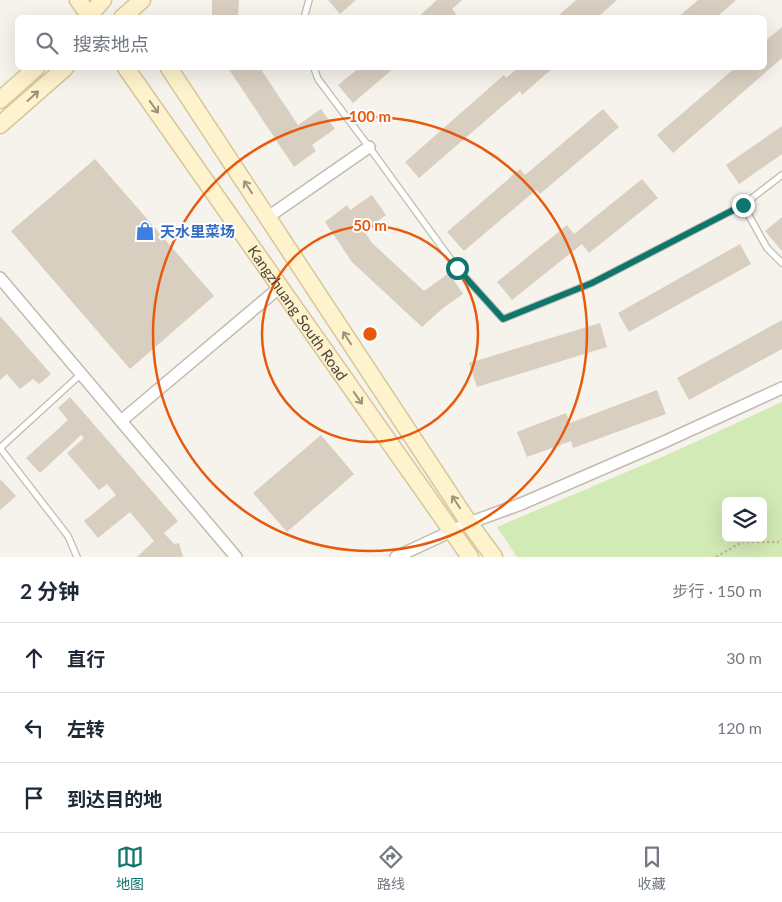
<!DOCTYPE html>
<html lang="zh">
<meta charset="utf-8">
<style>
:root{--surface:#fff;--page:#f6f6f7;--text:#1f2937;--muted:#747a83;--line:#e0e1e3;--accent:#0f766e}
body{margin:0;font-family:Lato,"Noto Sans SC",sans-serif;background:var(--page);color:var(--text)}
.controls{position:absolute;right:15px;bottom:15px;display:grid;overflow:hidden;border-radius:8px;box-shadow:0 5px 20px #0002}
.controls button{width:45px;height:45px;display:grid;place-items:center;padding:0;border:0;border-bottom:1px solid var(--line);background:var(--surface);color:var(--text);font:25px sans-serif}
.stop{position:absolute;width:15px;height:15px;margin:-11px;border:4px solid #0f766e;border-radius:50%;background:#fff}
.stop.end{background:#0f766e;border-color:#fff;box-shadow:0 1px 5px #0008}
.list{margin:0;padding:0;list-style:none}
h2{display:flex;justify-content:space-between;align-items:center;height:65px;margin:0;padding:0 20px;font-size:21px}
h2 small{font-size:16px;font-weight:400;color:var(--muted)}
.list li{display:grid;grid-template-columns:32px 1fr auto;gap:15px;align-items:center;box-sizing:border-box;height:70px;padding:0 20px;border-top:1px solid var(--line)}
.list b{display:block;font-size:19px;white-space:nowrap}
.list em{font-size:16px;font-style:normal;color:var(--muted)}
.icon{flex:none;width:28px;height:28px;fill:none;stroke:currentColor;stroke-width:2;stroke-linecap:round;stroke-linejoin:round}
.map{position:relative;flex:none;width:782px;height:557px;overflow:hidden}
.search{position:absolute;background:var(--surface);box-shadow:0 5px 20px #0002;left:15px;right:15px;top:15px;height:55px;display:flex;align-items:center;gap:12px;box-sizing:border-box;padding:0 18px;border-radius:8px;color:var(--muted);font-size:19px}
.sheet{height:275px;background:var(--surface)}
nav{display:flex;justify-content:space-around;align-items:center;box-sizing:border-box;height:70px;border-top:1px solid var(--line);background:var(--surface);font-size:14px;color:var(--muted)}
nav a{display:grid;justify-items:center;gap:2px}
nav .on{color:var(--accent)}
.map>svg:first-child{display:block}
.green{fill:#d2eab5;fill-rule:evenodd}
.building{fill:#d8cfc1}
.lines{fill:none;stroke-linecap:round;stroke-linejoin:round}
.service-casing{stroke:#c2bbae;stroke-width:8}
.minor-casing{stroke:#c2bbae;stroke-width:14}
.secondary-casing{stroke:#d6c79b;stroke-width:19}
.path{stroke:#c4b79f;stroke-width:2.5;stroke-dasharray:2.5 2.5;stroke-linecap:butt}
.service{stroke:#fff;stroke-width:5.5}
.minor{stroke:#fff;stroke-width:11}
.secondary{stroke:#fff3cd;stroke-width:16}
.oneway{stroke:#9c937c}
.route{stroke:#0f766e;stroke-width:6}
.ring{fill:none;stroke:#e8590c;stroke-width:2.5}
.labels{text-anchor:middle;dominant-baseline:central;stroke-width:4;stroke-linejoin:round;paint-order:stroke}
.shop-label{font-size:15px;font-weight:bold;fill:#366cbe;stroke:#fff;text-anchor:start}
.street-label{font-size:15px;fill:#4b4439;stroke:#fff}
.centre{fill:#e8590c;stroke:#fff;stroke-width:2.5}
.ring-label{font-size:15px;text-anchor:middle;font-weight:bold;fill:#e8590c;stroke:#fff;stroke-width:4;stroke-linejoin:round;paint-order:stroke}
</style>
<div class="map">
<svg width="782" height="557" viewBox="0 0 782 557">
<rect width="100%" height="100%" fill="#f6f3ec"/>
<path class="green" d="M782,402v155h-265l-20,-30 172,-73zM726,501h37v37h-37z"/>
<g class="building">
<path d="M212,0h27l-1,18h-26z"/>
<path d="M328,0h28l-16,14z"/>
<path d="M437,0h25l-10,9 4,5 -4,4h-35z"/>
<path d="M576,0h41l-20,18h-34l-3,-4z"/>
<path d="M698,0h38l-20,18h-39z"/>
<path d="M782,27v31l-109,95 -16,-18 78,-67h29v-26z"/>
<path d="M228,68h38l-4,3 36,54 23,-16 14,20 -23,16 4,6 -22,16z"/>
<path d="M359,68h35l-41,35 -15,-18z"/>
<path d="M518,68h35l-31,27 -2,-4 -101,87 -14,-16 99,-87 2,3z"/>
<path d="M603,109l16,18 -79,67 -4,-4 -72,61 -17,-19 73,-63 5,6z"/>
<path d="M782,126v28l-43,30 -13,-19z"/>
<path d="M95,159l119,137 -84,73 -119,-138z"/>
<path d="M642,179l16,19 -69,55 -7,-9 -70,56 -15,-18 70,-57 7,9z"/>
<path d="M372,195l14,20 -22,16 8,12 52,48 25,-18 14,21 -20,14 -21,19 -70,-65 -27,-40 22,-17 3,5z"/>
<path d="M782,217v34l-17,-20z"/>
<path d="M740,244l11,20 -122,68 -11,-19z"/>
<path d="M0,316l51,58 -12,10 -6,-5 -13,10 -13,-15 -7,6z"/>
<path d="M782,320v29l-93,51 -12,-22z"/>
<path d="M600,323l7,24 -130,40 -8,-24z"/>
<path d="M657,390l9,24 -93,34 -2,-7 -44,16 -10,-25 49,-19 4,10z"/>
<path d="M70,397l108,124 -14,12 10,11 5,-1 4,14h-46l17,-16 -24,-29 -32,26 -14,-17 32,-26 -9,-11 -8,6 -32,-37 17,-15 -3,-3 -41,38 -14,-15 42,-38 -10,-12z"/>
<path d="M321,435l33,39 -67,58 -34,-39z"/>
<path d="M1,480l15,16 -16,14v-29z"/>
</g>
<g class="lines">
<g class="service-casing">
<g id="service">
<path d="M304,18l5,-18"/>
<path d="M314,68l4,11 51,68 88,121 46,51 89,-36 151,-78 24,43 15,15"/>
<path d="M743,205l39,-30"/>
<path d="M0,448l68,88 9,21"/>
<path d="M0,448l81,-74"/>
</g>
</g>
<g class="minor-casing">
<g id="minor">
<path d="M268,217l101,-70"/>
<path d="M0,278l236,279"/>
<path d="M121,421l159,-134"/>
<path d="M396,557l73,-34 52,-19 143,-62 118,-54"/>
</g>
</g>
<g class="secondary-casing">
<g id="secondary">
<path d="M78,0l13,18"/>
<path d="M87,18l16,-18"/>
<path d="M122,18l20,-18"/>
<path id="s1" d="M126,68l344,489"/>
<path d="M169,68l300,455 25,34"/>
<path d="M0,100l36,-32"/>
<path d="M0,125l65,-57"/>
</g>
</g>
<path class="path" d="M716,557l26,-15h36l4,-2"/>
<use href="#service" class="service"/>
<use href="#minor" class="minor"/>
<use href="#secondary" class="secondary"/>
</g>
<defs><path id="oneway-shaft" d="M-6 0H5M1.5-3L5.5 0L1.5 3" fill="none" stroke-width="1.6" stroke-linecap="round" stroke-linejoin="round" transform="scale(1.25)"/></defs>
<g class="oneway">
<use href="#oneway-shaft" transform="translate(33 96) rotate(-42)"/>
<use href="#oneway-shaft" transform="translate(154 107) rotate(55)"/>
<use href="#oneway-shaft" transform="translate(248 187) rotate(-123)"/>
<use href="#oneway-shaft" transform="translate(347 338) rotate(-123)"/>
<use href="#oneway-shaft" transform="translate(358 398) rotate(55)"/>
<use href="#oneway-shaft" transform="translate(456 502) rotate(-123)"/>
</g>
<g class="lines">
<path class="route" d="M457,268l46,51 89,-36 151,-78"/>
</g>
<g class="ring">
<circle cx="370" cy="334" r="108"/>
<circle cx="370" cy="334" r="217"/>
</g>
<defs>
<g id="shop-bare" transform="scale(1.5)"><path d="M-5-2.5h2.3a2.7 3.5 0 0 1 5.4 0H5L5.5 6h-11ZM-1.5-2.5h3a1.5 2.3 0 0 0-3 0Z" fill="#3f7fe0" stroke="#fff" stroke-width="2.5" paint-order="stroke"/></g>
</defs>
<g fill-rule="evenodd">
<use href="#shop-bare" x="145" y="231"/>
</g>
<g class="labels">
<g class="shop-label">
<text x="160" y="231">天水里菜场</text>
</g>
<g class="street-label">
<text stroke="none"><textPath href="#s1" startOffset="299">Kangzhuang South Road</textPath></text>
</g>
</g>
<circle cx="370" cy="334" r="8" class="centre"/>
<g class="ring-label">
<text x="370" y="122">100 m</text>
<text x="370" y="231">50 m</text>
</g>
</svg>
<div class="controls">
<button><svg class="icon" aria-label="layers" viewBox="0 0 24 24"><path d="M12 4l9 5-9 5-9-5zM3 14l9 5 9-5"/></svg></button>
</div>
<div class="stop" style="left:457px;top:268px"></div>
<div class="stop end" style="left:743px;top:205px"></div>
<div class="search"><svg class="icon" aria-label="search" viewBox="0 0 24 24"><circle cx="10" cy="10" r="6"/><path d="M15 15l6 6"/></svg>搜索地点</div>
</div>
<section class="sheet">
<h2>2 分钟<small>步行 · 150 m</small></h2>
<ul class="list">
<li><svg class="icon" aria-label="ahead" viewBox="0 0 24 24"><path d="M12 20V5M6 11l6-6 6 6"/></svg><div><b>直行</b></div><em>30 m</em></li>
<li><svg class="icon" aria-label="left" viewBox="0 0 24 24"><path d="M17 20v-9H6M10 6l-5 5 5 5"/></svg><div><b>左转</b></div><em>120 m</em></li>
<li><svg class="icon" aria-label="arrive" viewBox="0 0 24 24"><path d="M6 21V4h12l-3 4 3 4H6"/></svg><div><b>到达目的地</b></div></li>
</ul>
</section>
<nav>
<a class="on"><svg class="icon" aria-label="map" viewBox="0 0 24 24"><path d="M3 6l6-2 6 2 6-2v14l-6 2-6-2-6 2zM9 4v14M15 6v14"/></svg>地图</a>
<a><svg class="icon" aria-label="directions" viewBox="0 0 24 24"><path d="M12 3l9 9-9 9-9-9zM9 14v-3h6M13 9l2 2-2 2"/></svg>路线</a>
<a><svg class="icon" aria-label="saved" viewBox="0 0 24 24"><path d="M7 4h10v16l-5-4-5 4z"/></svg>收藏</a>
</nav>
